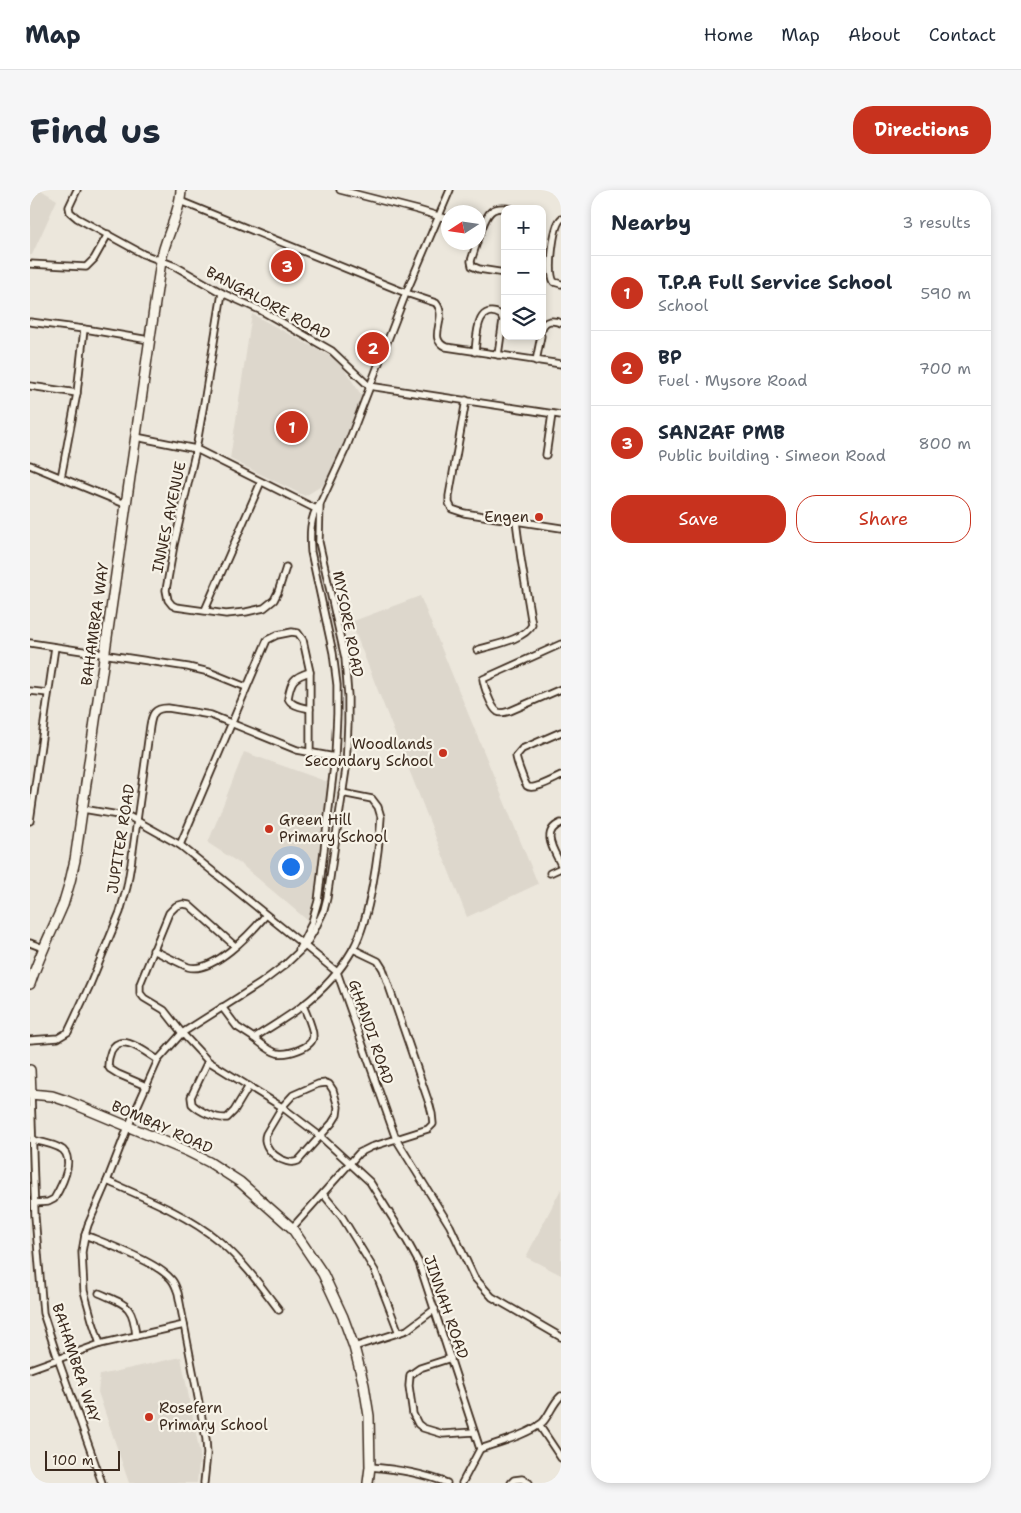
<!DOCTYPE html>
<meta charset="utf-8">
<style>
:root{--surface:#fff;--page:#f6f6f7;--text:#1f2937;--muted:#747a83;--line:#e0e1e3;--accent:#c8321e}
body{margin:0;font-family:"Shantell Sans",sans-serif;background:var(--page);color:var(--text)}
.controls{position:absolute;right:15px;top:15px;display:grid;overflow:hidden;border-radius:10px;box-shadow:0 2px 8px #0003}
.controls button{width:45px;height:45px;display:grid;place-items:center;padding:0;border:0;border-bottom:1px solid var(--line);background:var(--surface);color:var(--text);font:25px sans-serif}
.compass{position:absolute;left:411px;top:15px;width:45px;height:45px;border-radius:50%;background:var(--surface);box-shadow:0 2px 8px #0003;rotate:258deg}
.scale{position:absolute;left:15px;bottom:12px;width:75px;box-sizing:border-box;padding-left:5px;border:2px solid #3b2a1e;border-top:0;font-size:14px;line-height:18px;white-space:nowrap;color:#3b2a1e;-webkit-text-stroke:4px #f7f3e8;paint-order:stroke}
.you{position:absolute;left:260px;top:676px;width:18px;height:18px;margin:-12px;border:4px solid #fff;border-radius:50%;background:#1a73e8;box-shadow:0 0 0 8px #1a73e833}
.badge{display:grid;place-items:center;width:32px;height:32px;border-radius:50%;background:var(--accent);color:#fff;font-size:16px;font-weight:700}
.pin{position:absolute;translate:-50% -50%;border:2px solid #fff;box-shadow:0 1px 5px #0006}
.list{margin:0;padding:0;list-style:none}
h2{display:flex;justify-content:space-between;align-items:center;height:65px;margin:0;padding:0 20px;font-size:21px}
h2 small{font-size:16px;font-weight:400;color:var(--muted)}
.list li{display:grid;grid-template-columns:32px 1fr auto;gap:15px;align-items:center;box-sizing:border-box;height:75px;padding:0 20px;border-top:1px solid var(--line)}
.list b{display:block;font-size:19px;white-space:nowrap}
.list p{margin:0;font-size:16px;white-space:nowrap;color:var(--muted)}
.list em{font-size:16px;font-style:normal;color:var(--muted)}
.actions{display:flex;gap:10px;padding:15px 20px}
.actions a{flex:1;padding:11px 0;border:1px solid var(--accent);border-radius:20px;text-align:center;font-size:18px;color:var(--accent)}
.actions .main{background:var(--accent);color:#fff}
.icon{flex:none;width:28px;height:28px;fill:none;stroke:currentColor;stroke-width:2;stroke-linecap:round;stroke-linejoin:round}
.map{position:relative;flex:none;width:531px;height:1293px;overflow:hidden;border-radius:20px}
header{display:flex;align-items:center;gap:30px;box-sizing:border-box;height:70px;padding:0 25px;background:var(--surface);border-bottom:1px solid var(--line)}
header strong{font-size:24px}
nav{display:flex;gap:28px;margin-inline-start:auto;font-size:18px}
.intro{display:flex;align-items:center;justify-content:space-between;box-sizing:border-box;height:120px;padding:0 30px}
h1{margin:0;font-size:35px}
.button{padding:12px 22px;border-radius:20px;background:var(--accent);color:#fff;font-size:18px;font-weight:700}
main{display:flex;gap:30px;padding:0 30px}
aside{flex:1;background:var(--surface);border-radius:20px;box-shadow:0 2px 8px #0003}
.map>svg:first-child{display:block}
.built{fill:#ddd7cc}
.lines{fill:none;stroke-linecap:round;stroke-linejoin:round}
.street-casing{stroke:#3b2a1e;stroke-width:9}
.secondary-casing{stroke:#3b2a1e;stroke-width:12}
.street{stroke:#f7f3e8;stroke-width:5.5}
.secondary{stroke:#f7f3e8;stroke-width:9}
.poi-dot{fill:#c8321e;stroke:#f7f3e8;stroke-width:2}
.labels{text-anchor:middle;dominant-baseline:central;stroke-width:4.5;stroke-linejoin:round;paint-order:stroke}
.street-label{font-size:15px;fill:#3b2a1e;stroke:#f7f3e8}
.poi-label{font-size:15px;fill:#3b2a1e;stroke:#f7f3e8;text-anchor:end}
</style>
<header>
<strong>Map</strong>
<nav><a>Home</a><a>Map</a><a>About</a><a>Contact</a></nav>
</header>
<div class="intro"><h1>Find us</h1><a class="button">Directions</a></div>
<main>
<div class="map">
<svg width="531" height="1293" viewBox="0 0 531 1293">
<rect width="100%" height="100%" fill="#ece7dc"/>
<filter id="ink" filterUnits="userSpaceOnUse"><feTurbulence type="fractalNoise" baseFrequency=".02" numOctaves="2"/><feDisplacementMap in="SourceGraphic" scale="10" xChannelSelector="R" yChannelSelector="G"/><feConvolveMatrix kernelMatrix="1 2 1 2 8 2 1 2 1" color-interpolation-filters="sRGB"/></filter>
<g filter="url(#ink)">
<g class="built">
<path d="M0,0h11l16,10 -25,55h-2z"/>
<path d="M222,124l87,47 23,35 -34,86 -23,14 -75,-37z"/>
<path d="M390,406l118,288 -71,33 -116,-295z"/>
<path d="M214,562l84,30 -1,33 -13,86 -7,19 -65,-55 -34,-22z"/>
<path d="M531,999v86l-35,-18z"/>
<path d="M151,1167l19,97 -3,29h-68l-31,-91 2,-17z"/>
</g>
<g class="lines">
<g class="street-casing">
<g id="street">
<path d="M47,0l-8,17 1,5 7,6 66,36 32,12 47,27 40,18 70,40 37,35 192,29"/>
<path d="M310,0l78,20 30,9"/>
<path d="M150,11l226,92 30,10c13,15 -10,35 10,44l115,17"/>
<path d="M531,29c-8,8 -13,53 -7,63l7,2"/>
<path d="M448,48c9,-20 8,-34 34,-29"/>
<path d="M447,52l-6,19 1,5 7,3 26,4"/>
<path d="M0,74l56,3 8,-8 14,-25"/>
<path d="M192,103l-18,110 -8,46 -22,96 -8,45 2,10 4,5 4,2 50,7 20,-2 18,-4 10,-8 4,-8 8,-25"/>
<path d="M0,132l61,8 58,10"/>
<path d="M512,139c3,-10 11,-9 19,-6"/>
<path d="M445,162c2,-16 1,-50 26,-37l2,5 -5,35"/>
<path d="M506,171l5,-25"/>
<path d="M0,196l47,7"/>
<path d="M436,210l-17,96v7l3,6 12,4 97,15"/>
<path d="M106,247l60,12 122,61"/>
<path d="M516,265l6,-41"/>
<path d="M0,275l95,39"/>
<path d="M31,288l16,-85 7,-64"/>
<path d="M175,420l56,-128"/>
<path d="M0,453l158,24 21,5 37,15"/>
<path d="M531,454l-78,35c1,7 8,29 15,33 4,2 8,0 12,-1l51,-22"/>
<path d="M447,460c16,-5 47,-10 55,-25l-11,-66 -5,-38"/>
<path d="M280,482c-17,5 -19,9 -22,26 3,8 14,9 22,11"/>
<path d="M0,501l18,2"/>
<path d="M531,542l-39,17 -6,7c1,7 4,13 6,19 1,3 3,8 5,11 6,5 27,-7 34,-10"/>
<path d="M53,619l47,8 50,28 157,127 59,167 54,87 24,51 18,20 69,40"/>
<path d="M0,631l25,-174"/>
<path d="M531,633c-21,9 -7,27 0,42"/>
<path d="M150,655l87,-205 10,-5 15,-3 6,1 5,7 7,32v81"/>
<path d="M520,683l11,-5"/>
<path d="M0,753l13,5"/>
<path d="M205,756l-46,-41 -6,-1 -7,2 -7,7 -29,71v9l4,5 20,12 18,23 26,28 74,46 38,29 50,46 37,59 12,22 61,186 -18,34"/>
<path d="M269,759l12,-24 7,-24 17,-144 2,-43v-29l-4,-32 -22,-101c-1,-15 -2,-36 9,-48l27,-58 59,-153 44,-103"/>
<path d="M123,760l35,17c25,7 63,-34 78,-52"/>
<path d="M192,817l15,20 17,11c16,-11 33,-20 48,-32 20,-15 39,-36 51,-57 17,-30 26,-97 28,-132l-3,-10 -6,-8 -30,-6"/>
<path d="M224,848c7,5 15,13 23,15 10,2 36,-5 36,-17 0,-10 -7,-22 -10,-31"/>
<path d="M0,850l28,-2 10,-6 21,-45 31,-75 7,-25 4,-23 19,-138c2,-12 4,-18 18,-18l43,7 86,35 38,7"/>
<path d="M178,871l-17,36 1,7c8,8 24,15 35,14l7,-7 15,-25"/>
<path d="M296,893l3,1 4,6 5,17 -1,8 -5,8 -34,38c-13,6 -38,-12 -32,-27l16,-27 11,-12 25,-11z"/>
<path d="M116,896l-28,-12 -8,-5 -2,-3c0,-6 1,-10 3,-15 10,-20 34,1 47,9"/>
<path d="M1,904l4,122 8,97 15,46 44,124"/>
<path d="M2,950c10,2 23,4 31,10 12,11 -2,37 -9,49l-6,3 -13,1"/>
<path d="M77,991c38,17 79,33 112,60 23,19 42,45 60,69"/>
<path d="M293,1004l19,23 33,54 24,62"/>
<path d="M262,1038l67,-75 12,-6 57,-18 5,-5 -1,-10 -2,-8 -47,-137 -5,-8 -25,-12"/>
<path d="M55,1045c22,9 72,27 86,44 4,4 5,9 7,14l28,146 1,15 -3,29"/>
<path d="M69,1103c27,12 34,11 37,43"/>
<path d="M70,1154l-8,-24 -8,-29 -2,-39 3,-17 3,-10 19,-44 21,-54 30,-67 24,-27 79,-50 25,-19 19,-18 10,-17 9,-19 3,-12 19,-129 2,-46v-27l-3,-38 -26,-116 1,-38"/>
<path d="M324,1157l53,-17 28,-21"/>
<path d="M421,1168l-31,10 -10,7 -1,11 4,28 5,10 5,4 20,6 31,-2"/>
<path d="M0,1179l70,-25 84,-19"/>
<path d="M509,1235l22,33"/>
<path d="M450,1259c17,-6 50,-15 63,-27 7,-8 10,-19 18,-26"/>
<path d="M340,1277c27,2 52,6 77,16"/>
<path d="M481,1293l3,-3 8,-1 7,4"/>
</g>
</g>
<g class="secondary-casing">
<g id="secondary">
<path d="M0,794c9,-28 22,-53 33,-79 5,-15 9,-30 12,-45l86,-599c4,-24 19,-47 20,-71"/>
<path d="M0,880l1,24"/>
<path d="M0,904l22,2 15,5 120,50 22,11 31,20 52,46 31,46 20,43 11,30 10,38 5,31 1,51 -2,16"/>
</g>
</g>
<use href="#street" class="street"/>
<use href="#secondary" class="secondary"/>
</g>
</g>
<g class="poi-dot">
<circle cx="509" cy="327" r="5"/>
<circle cx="413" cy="563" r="5"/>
<circle cx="239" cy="639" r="5"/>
<circle cx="119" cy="1227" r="5"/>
</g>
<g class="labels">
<g class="street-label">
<text transform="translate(238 113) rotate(28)">BANGALORE ROAD</text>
<text transform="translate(139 327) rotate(-78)">INNES AVENUE</text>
<text transform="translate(65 434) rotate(-82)">BAHAMBRA WAY</text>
<text transform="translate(318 434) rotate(79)">MYSORE ROAD</text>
<text transform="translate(91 649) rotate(-81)">JUPITER ROAD</text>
<text transform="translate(341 842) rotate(71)">GHANDI ROAD</text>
<text transform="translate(132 937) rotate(24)">BOMBAY ROAD</text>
<text transform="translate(416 1117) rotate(71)">JINNAH ROAD</text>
<text transform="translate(46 1173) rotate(72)">BAHAMBRA WAY</text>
</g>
<g class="poi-label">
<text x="499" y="327">Engen</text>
<text x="403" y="554">Woodlands<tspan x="403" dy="17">Secondary School</tspan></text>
<text x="249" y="630" text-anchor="start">Green Hill<tspan x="249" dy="17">Primary School</tspan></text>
<text x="129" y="1218" text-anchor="start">Rosefern<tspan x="129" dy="17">Primary School</tspan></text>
</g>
</g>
</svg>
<div class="controls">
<button>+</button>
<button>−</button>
<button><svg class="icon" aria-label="layers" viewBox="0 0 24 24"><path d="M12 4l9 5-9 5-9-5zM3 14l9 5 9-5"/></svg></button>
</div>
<svg class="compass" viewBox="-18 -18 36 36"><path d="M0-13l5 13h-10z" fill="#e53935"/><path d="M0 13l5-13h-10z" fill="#747a83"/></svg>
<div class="scale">100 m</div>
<div class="you"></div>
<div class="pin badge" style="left:262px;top:237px">1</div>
<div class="pin badge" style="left:343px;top:158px">2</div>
<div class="pin badge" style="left:257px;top:76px">3</div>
</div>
<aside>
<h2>Nearby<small>3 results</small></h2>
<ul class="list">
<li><span class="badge">1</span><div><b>T.P.A Full Service School</b><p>School</p></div><em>590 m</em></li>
<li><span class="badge">2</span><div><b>BP</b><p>Fuel · Mysore Road</p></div><em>700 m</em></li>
<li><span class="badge">3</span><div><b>SANZAF PMB</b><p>Public building · Simeon Road</p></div><em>800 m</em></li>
</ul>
<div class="actions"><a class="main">Save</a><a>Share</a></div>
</aside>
</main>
